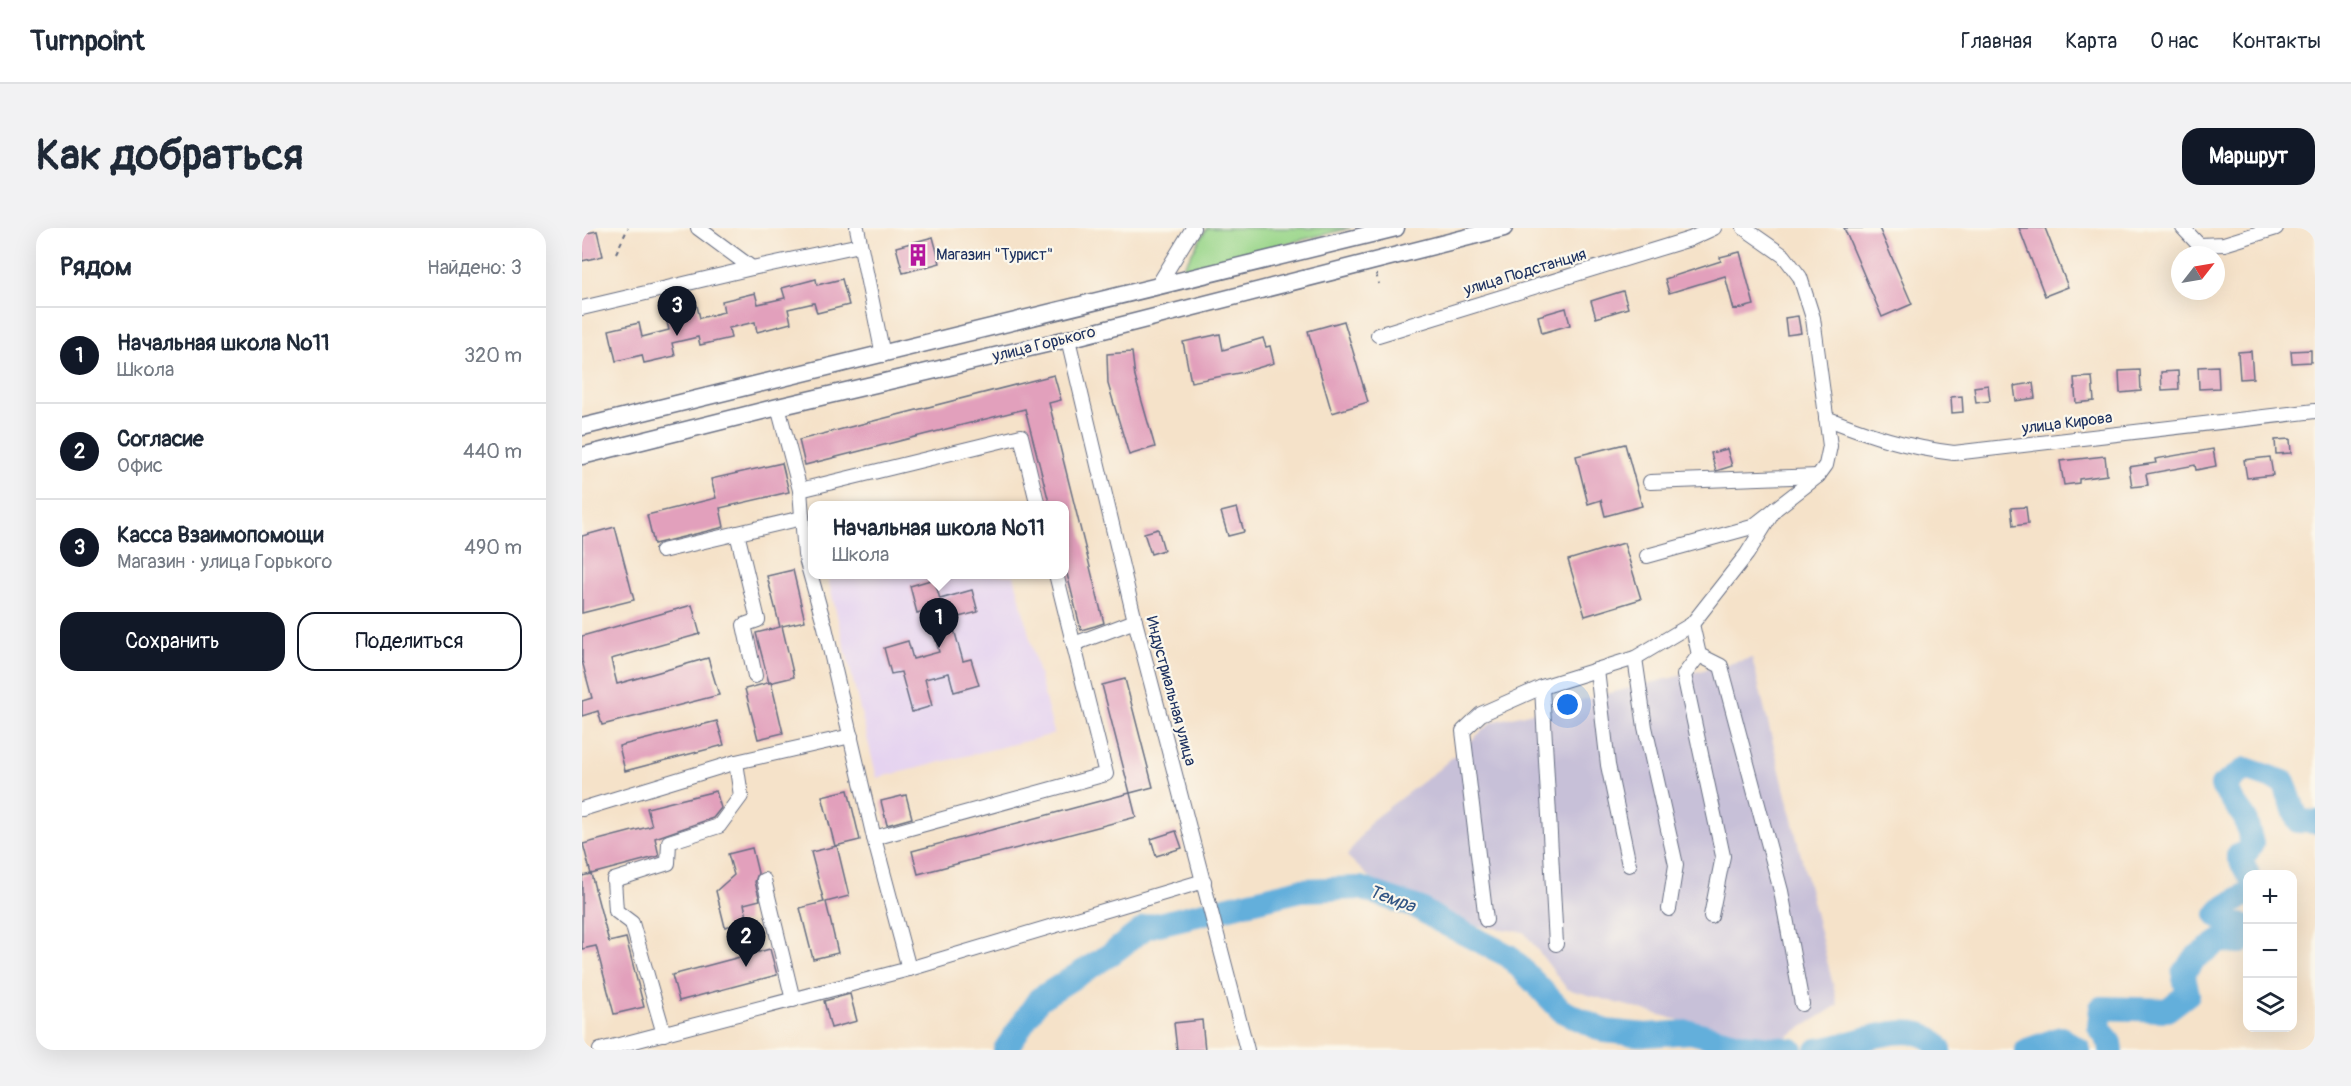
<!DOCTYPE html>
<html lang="ru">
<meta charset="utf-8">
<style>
:root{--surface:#fff;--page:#f2f2f3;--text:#1f2937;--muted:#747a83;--line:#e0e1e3;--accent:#111827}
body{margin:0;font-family:Pangolin,sans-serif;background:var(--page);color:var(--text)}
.controls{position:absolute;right:18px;bottom:18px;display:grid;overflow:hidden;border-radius:12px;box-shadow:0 6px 24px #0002}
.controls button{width:54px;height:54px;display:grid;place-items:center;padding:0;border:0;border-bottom:2px solid var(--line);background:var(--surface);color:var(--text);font:30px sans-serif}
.compass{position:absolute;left:1589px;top:18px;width:54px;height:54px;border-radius:50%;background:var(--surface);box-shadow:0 6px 24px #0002;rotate:59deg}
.you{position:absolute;left:986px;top:477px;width:21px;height:21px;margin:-15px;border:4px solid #fff;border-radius:50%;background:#1a73e8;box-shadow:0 0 0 9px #1a73e833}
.badge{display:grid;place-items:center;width:39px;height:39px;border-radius:50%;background:var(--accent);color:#fff;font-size:20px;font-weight:700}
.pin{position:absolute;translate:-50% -50px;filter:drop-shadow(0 2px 3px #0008)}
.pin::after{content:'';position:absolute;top:32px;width:21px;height:18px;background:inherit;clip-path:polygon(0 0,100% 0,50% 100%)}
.popup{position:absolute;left:226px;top:273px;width:261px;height:78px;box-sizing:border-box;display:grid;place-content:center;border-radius:12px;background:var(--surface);filter:drop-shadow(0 2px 4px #0005);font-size:20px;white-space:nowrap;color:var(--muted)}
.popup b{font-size:22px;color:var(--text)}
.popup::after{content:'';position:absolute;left:50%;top:100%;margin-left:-12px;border:12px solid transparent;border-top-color:var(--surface)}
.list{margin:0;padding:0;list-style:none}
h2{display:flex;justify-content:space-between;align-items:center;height:78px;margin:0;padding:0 24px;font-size:26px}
h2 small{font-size:20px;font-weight:400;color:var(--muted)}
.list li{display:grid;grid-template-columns:39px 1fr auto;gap:18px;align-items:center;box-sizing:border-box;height:96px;padding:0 24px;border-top:2px solid var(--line)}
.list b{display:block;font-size:22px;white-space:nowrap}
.list p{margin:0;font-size:20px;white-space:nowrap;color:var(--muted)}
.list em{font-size:20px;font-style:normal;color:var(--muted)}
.actions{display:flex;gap:12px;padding:18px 24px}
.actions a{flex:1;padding:14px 0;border:2px solid var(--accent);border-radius:18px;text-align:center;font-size:21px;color:var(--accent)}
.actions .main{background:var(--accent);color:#fff}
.icon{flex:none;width:33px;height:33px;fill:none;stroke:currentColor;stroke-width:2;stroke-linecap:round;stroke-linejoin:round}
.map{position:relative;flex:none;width:1733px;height:822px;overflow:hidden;border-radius:18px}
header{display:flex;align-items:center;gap:36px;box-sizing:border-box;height:84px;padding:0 30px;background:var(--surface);border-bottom:2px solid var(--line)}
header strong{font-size:28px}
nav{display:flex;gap:33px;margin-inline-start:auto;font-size:21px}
.intro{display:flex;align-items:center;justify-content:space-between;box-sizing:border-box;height:144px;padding:0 36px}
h1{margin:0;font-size:42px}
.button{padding:15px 27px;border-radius:18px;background:var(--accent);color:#fff;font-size:21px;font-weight:700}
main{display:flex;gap:36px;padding:0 36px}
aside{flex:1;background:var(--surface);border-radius:18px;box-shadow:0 6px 24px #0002}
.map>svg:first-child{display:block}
.built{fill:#e5d3f0}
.industrial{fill:#c7c0d8}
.green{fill:#9ad68a;stroke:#5a8274;stroke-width:1.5}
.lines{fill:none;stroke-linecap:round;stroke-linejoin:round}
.river{stroke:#63afdb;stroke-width:24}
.building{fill:#e2a0bc}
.minor-casing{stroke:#676e83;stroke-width:16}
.major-casing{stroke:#676e83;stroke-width:19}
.path{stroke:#676e83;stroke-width:2;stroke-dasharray:4.5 4.5;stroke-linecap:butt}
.minor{stroke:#fff;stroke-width:14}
.major{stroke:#fff;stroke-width:16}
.labels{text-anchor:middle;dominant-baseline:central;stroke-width:4.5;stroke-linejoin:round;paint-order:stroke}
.poi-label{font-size:16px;fill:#1b2f5e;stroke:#fbf7ec;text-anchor:start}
.street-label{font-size:16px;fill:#1b2f5e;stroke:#fbf7ec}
.water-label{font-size:18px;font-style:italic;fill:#315584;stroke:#fbf7ec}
</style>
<header>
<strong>Turnpoint</strong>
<nav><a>Главная</a><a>Карта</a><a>О нас</a><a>Контакты</a></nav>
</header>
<div class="intro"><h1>Как добраться</h1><a class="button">Маршрут</a></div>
<main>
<aside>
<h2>Рядом<small>Найдено: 3</small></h2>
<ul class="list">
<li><span class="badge">1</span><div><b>Начальная школа №11</b><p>Школа</p></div><em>320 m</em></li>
<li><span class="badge">2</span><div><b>Согласие</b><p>Офис</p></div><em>440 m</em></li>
<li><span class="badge">3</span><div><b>Касса Взаимопомощи</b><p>Магазин · улица Горького</p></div><em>490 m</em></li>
</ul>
<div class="actions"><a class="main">Сохранить</a><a>Поделиться</a></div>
</aside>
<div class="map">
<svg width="1733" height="822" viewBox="0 0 1733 822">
<rect width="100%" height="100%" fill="#fbf7ec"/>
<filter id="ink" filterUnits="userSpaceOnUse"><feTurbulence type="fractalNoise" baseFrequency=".0167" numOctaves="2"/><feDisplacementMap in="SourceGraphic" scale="12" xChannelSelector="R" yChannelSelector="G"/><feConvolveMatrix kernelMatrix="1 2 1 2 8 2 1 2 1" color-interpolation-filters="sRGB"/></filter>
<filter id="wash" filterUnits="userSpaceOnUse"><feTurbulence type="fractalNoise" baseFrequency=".008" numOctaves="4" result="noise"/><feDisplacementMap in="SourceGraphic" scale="24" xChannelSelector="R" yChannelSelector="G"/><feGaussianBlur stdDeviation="1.35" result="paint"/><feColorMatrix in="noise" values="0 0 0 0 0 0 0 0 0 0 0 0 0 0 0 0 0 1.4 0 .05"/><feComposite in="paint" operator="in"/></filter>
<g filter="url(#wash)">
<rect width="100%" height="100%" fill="#f5e2c9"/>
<path class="built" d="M245,347h187l40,159 -177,44z"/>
<path class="industrial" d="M1170,430l86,347 -66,41 -205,-57 -43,-57 -66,-9 -88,-45 -23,-22 25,-36 67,-51 53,-47z"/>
<path class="green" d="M625,0h144l-169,41z"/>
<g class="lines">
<g class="river">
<path d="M1666,646l-10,-18 9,-4 5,-9 -7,-25 -23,-32 24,-17 38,13 14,39 17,1"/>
<path d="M423,822l34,-51 72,-45 35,-27 155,-37 59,-2 59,20 19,12 71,36 53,55 43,20 41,4 45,-3 52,13 49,5"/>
<path d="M1235,822c30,-3 88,-30 114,-11 4,3 7,8 9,11"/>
<path d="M1445,822l34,-12 18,12"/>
<path d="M1529,822l-1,-7 -11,-16 2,-19 66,2 21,-16 -5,-21 13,-16 24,-16 21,1 6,-16 -20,-3 -10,-8 5,-6 26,-16"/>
</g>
</g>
<g id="blocks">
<g class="building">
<path d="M1262,0h35l33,76 -30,13z"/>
<path d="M1437,0h26l23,59 -23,9z"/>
<path d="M15,3l6,25 -21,5v-27z"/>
<path d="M351,9l7,26 -37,10 -7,-26z"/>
<path d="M1158,24l14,53 -20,5 -9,-34 -56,17 -4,-14 56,-18 -1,-4z"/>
<path d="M234,51l1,6 25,-6 7,26 -32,8 -3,-10 -26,6 3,14 -34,9 -2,-10 -26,6 2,10 -31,7 -2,-8 -26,6 3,13 -31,7 -2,-8 -26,6 -7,-31 30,-7 3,14 27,-7 -4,-16 32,-8 3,12 24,-6 -2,-11 33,-8 3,11 27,-6 -3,-10z"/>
<path d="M1041,63l5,17 -32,10 -5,-17z"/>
<path d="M984,80l4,17 -28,8 -4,-17z"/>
<path d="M1216,88l3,17 -14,2 -2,-17z"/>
<path d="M762,93l24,81 -36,11 -24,-82z"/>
<path d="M638,106l3,16 40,-12 3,9 4,-1 4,17 -30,9 -53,10 -8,-40z"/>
<path d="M1729,122v12l-19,1 -1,-12z"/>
<path d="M1669,123l2,27 -13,1 -2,-27z"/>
<path d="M550,124l3,25 20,70 -26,8 -21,-71 -1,-30z"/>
<path d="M1636,138l1,22 -20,1 -1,-22z"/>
<path d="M1558,142l1,21 -21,2 -1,-22z"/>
<path d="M1596,143l1,18 -17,1 -1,-18z"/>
<path d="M472,147l7,25 -12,3 55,220 -9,3 -14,4 -16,-64v-60h-15l-25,-97 -220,56 -6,-25z"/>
<path d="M1510,149l2,24 -18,2 -2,-25z"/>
<path d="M1451,155l2,15 -19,3 -2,-15z"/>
<path d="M1406,157l2,16 -14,2 -2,-16z"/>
<path d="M1380,168l1,16 -11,1 -1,-16z"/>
<path d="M1708,211l1,14 -15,1 -1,-14z"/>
<path d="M1043,216l17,62 -37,10 -4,-16 -13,4 -12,-48z"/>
<path d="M1145,221l5,17 -16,5 -5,-18z"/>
<path d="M1631,221l3,17 -20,4 -1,-5 -49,9 2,11 -16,2 -3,-20 27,-4 -1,-4z"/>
<path d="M1523,228l2,19 -28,4v4l-15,2 -4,-24z"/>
<path d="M1688,229l3,18 -26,3 -3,-18z"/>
<path d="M200,235l7,29 -69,16 4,19 -70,17 -7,-29 69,-17 -5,-19z"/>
<path d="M1444,279l2,17 -15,2 -2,-18z"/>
<path d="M655,280l7,24 -16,4 -7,-24z"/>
<path d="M33,299l19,73 -52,13v-77z"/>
<path d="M576,301l6,21 -13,4 -7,-21z"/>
<path d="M1042,315l17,56 -56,17 -17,-56z"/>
<path d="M211,342l12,51 -23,5 12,51 -25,6 -13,-50 24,-6 -13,-51z"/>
<path d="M352,351l6,20 32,-9 6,22 -27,7 12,42 8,-2 8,26 -25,7 -5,-19 -24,6 7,27 -20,6 -11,-40 -10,2 -7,-26 24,-7 5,18 26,-7 -11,-42 -11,3 -7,-27z"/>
<path d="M110,377l8,29 -89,25 6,25 91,-26 11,37 -117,30 -4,-14 -16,5v-15l10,-3 -10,-37v-25z"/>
<path d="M543,451l28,108 -23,6 -28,-108z"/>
<path d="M189,454l12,51 -25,6 -13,-50z"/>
<path d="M135,493l7,24 -99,26 -6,-25z"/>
<path d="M266,562l12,50 -25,6 -13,-50z"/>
<path d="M134,563l5,17 -8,10 -58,20 4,18 -68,18 -8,-30 69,-18 -5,-18z"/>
<path d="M548,565l6,24 -218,57 -6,-23z"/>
<path d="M324,567l6,23 -25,7 -6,-24z"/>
<path d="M594,603l6,17 -26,8 -5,-17z"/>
<path d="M255,618l12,50 -23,6 12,51 -25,6 -13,-51 24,-6 -13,-50z"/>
<path d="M170,620l6,25 -3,9 5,18 -16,4 4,17 -23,6 -9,-36 18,-16 -6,-21z"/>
<path d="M9,646l18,68 17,-4 18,69 -30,7 -18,-68 -14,3v-73z"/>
<path d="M188,721l7,26 -98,26 -7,-26z"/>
<path d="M268,766l7,27 -26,7 -7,-27z"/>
<path d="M620,792l3,30h-28l-3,-27z"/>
</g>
</g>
</g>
<g filter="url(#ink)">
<use href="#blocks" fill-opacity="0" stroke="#676e83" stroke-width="1.5"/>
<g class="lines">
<g class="minor-casing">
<g id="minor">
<path d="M275,0l26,127"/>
<path d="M1601,0l16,17 25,-1 52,-16"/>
<path d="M170,40l108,-23"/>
<path d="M575,59l36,-59"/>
<path d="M0,80l170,-40 -54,-40"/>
<path d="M796,107l312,-96 24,-11"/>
<path d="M486,111l67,282 112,429"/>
<path d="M196,179l22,83 5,65 20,72 49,211 35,131"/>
<path d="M1244,190c46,18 79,29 128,35l361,-42"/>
<path d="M1068,254l168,-6"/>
<path d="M218,262l221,-54 17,70"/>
<path d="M155,305l21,87 -14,5 11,51"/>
<path d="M80,323l140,-33"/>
<path d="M1065,328l105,-29 66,-51 8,-11 4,-19 -17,-128 -13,-41 -16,-21 -40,-28"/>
<path d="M1110,396l7,31 22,11 60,225 21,113"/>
<path d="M492,416l61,-23"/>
<path d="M1117,427l-15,20 39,181 -12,60"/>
<path d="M1053,430l10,69 31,138 -7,44"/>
<path d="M1015,442l11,95 21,100"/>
<path d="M960,459l14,257"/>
<path d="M0,581l154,-47 115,-26"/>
<path d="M292,610l232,-64 -50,-200"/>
<path d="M182,652l29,120"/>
<path d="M904,692l-23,-189 18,-17 61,-27 93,-29 57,-34 55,-70 28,-45"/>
<path d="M82,806l-32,-111 -16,-12 -2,-31 54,-17 1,-21 50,-16 22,-30 -5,-34"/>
<path d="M18,822l309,-81 295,-88"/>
</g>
</g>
<g class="major-casing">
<g id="major">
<path d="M0,199l814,-199"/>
<path d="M0,228l196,-49 290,-68 436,-111"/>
</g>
</g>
<g class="path">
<path d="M34,25l12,-25"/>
<path d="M794,46l3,10"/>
</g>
<use href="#minor" class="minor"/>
<use href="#major" class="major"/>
</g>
</g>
<defs>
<g id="building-bare" transform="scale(1.8)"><path d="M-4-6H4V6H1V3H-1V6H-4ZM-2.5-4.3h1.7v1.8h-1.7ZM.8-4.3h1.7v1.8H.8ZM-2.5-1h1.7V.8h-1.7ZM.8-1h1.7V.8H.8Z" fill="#b5179e" stroke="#fbf7ec" stroke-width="2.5" paint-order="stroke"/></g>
</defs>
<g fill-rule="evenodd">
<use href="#building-bare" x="336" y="27"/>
</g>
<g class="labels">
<g class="poi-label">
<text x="354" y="27">Магазин "Турист"</text>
</g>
<g class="street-label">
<text transform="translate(943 44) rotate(-17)">улица Подстанция</text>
<text transform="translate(462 116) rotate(-14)">улица Горького</text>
<text transform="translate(1485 195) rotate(-7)">улица Кирова</text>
<text transform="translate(589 463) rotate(75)">Индустриальная улица</text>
</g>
<g class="water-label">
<text transform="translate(810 671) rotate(20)">Темра</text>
</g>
</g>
</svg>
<div class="controls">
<button>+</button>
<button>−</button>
<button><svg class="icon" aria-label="layers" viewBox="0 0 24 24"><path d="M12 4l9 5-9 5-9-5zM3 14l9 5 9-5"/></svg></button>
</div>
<svg class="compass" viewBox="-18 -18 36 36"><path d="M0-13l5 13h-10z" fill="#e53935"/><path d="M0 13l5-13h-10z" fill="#747a83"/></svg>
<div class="you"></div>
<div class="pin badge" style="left:357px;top:420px">1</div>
<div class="popup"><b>Начальная школа №11</b>Школа</div>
<div class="pin badge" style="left:164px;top:739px">2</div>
<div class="pin badge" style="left:95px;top:108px">3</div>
</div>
</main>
